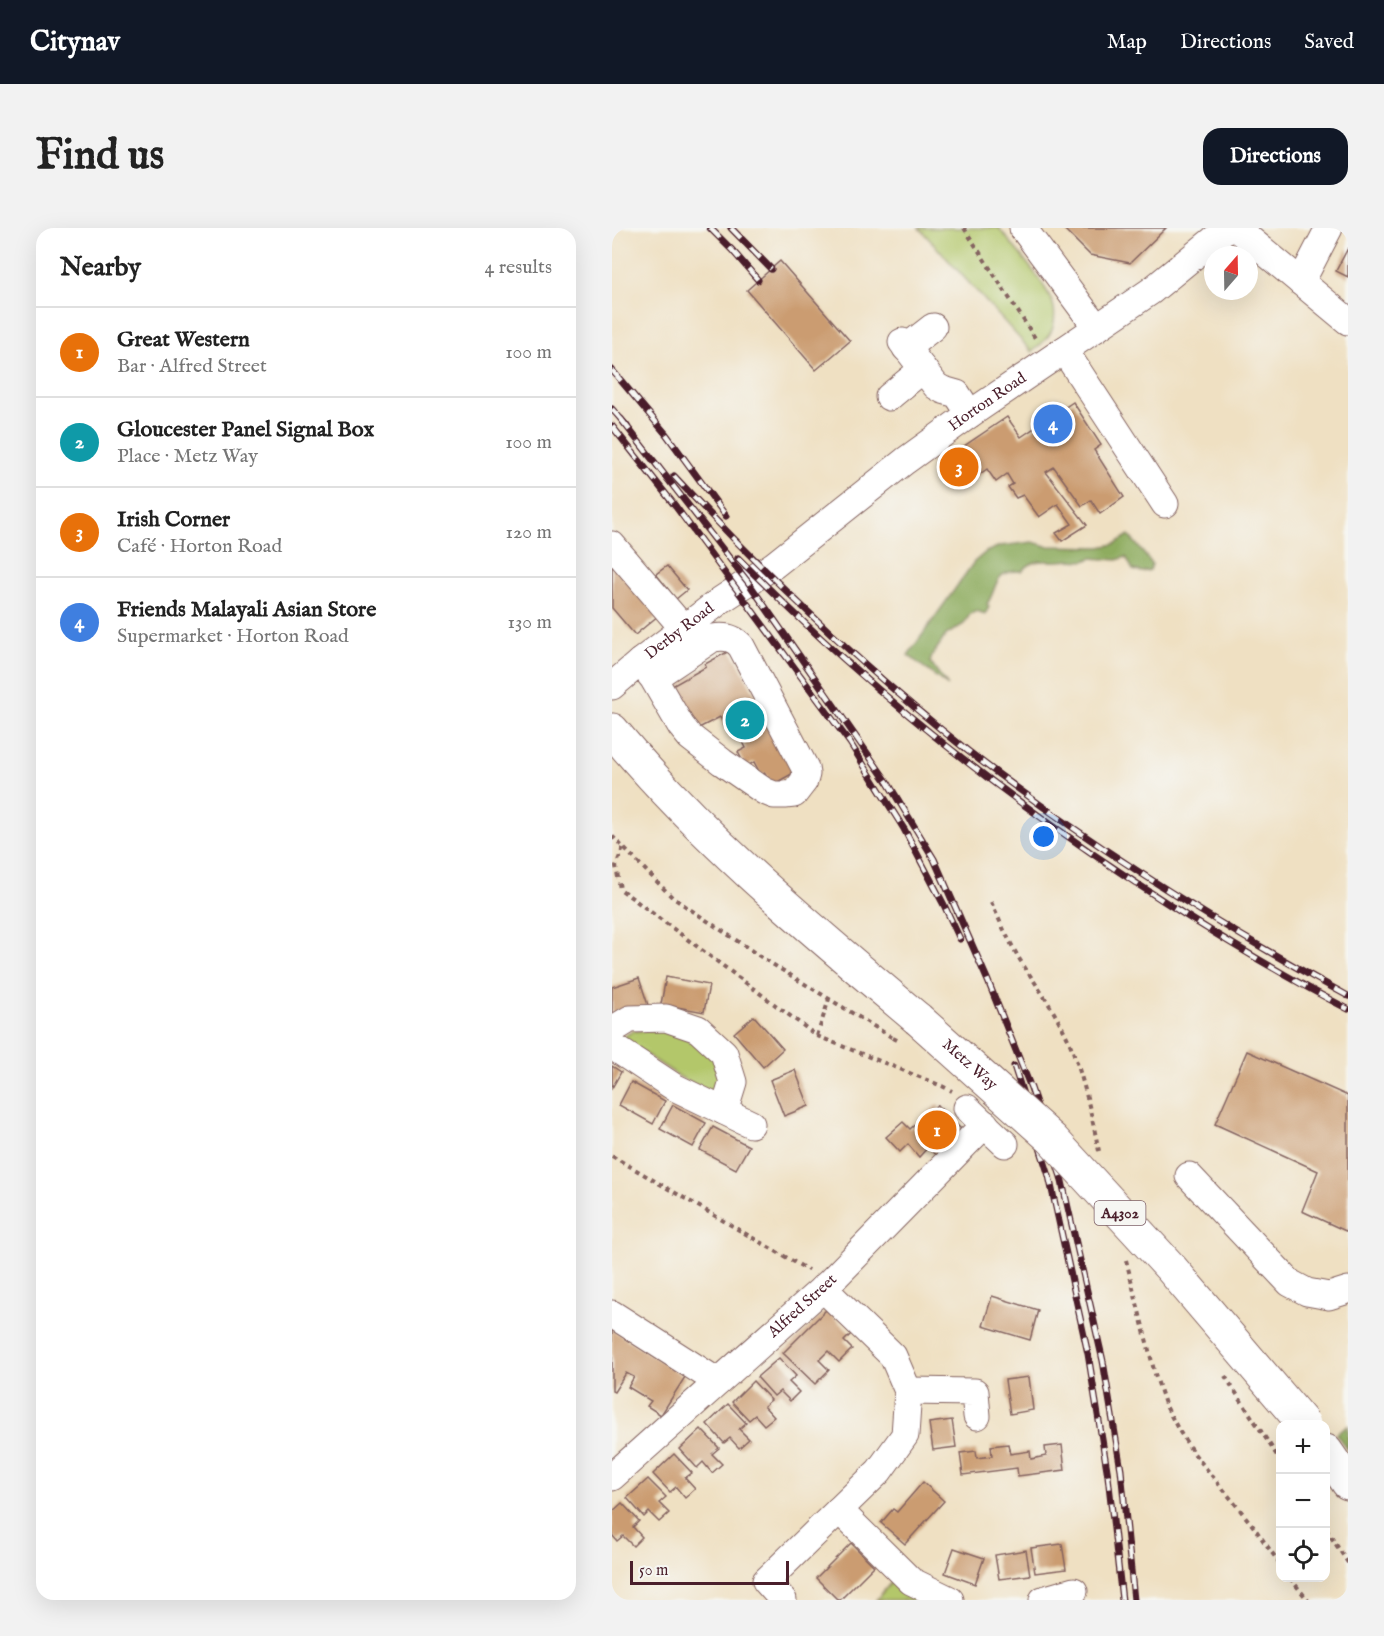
<!DOCTYPE html>
<meta charset="utf-8">
<style>
:root{--surface:#fff;--page:#f2f2f2;--text:#222;--muted:#767676;--line:#e0e0e0;--accent:#111827}
body{margin:0;font-family:"IM FELL English",serif;background:var(--page);color:var(--text)}
.controls{position:absolute;right:18px;bottom:18px;display:grid;overflow:hidden;border-radius:12px;box-shadow:0 6px 24px #0002}
.controls button{width:54px;height:54px;display:grid;place-items:center;padding:0;border:0;border-bottom:2px solid var(--line);background:var(--surface);color:var(--text);font:30px sans-serif}
.compass{position:absolute;left:592px;top:18px;width:54px;height:54px;border-radius:50%;background:var(--surface);box-shadow:0 6px 24px #0002;rotate:20deg}
.scale{position:absolute;left:18px;bottom:15px;width:159px;box-sizing:border-box;padding-left:6px;border:3px solid #4a1f2b;border-top:0;font-size:16px;line-height:21px;white-space:nowrap;color:#4a1f2b;-webkit-text-stroke:4px #f6f6f2;paint-order:stroke}
.you{position:absolute;left:432px;top:609px;width:21px;height:21px;margin:-15px;border:4px solid #fff;border-radius:50%;background:#1a73e8;box-shadow:0 0 0 9px #1a73e833}
.badge{display:grid;place-items:center;width:39px;height:39px;border-radius:50%;background:var(--accent);color:#fff;font-size:20px;font-weight:700}
.pin{position:absolute;translate:-50% -50%;border:3px solid #fff;box-shadow:0 2px 6px #0006}
.list{margin:0;padding:0;list-style:none}
h2{display:flex;justify-content:space-between;align-items:center;height:78px;margin:0;padding:0 24px;font-size:26px}
h2 small{font-size:20px;font-weight:400;color:var(--muted)}
.list li{display:grid;grid-template-columns:39px 1fr auto;gap:18px;align-items:center;box-sizing:border-box;height:90px;padding:0 24px;border-top:2px solid var(--line)}
.list b{display:block;font-size:22px;white-space:nowrap}
.list p{margin:0;font-size:20px;white-space:nowrap;color:var(--muted)}
.list em{font-size:20px;font-style:normal;color:var(--muted)}
.icon{flex:none;width:33px;height:33px;fill:none;stroke:currentColor;stroke-width:2;stroke-linecap:round;stroke-linejoin:round}
.map{position:relative;flex:none;width:736px;height:1372px;overflow:hidden;border-radius:18px}
header{display:flex;align-items:center;gap:36px;box-sizing:border-box;height:84px;padding:0 30px;background:var(--accent);color:#fff}
header strong{font-size:28px}
nav{display:flex;gap:33px;margin-inline-start:auto;font-size:21px}
.intro{display:flex;align-items:center;justify-content:space-between;box-sizing:border-box;height:144px;padding:0 36px}
h1{margin:0;font-size:42px}
.button{padding:15px 27px;border-radius:18px;background:var(--accent);color:#fff;font-size:21px;font-weight:700}
main{display:flex;gap:36px;padding:0 36px}
aside{flex:1;background:var(--surface);border-radius:18px;box-shadow:0 6px 24px #0002}
.map>svg:first-child{display:block}
.green{fill:#b3c76b;stroke:#7e734b;stroke-width:1.5}
.forest{fill:#8eac5f;stroke:#6c6645;stroke-width:1.5}
.building{fill:#cb9c71}
.lines{fill:none;stroke-linecap:round;stroke-linejoin:round}
.minor-casing{stroke:#846360;stroke-width:29}
.major-casing{stroke:#846360;stroke-width:35}
.path{stroke:#846360;stroke-width:4;stroke-dasharray:4.5 4.5;stroke-linecap:butt}
.minor{stroke:#fff;stroke-width:27}
.major{stroke:#fff;stroke-width:33}
.rail-casing{stroke:#4a1f2b;stroke-width:7}
.rail{stroke:#f6f6f2;stroke-width:4.5;stroke-dasharray:14;stroke-linecap:butt}
.major-bridge-casing{stroke:#846360;stroke-width:35;stroke-linecap:butt}
.path-bridge{stroke:#846360;stroke-width:4;stroke-dasharray:4.5 4.5;stroke-linecap:butt}
.major-bridge{stroke:#fff;stroke-width:33}
.labels{text-anchor:middle;dominant-baseline:central;stroke-width:4.5;stroke-linejoin:round;paint-order:stroke}
.shield{fill:#f6f6f2;stroke:#7e6067;stroke-width:1.5}
.shield-label{font-size:15px;font-weight:bold;fill:#4a1f2b}
.street-label{font-size:16px;fill:#4a1f2b;stroke:#f6f6f2}
</style>
<header>
<strong>Citynav</strong>
<nav><a>Map</a><a>Directions</a><a>Saved</a></nav>
</header>
<div class="intro"><h1>Find us</h1><a class="button">Directions</a></div>
<main>
<aside>
<h2>Nearby<small>4 results</small></h2>
<ul class="list">
<li><span class="badge" style="background:#e8710a">1</span><div><b>Great Western</b><p>Bar · Alfred Street</p></div><em>100 m</em></li>
<li><span class="badge" style="background:#0f9aa8">2</span><div><b>Gloucester Panel Signal Box</b><p>Place · Metz Way</p></div><em>100 m</em></li>
<li><span class="badge" style="background:#e8710a">3</span><div><b>Irish Corner</b><p>Café · Horton Road</p></div><em>120 m</em></li>
<li><span class="badge" style="background:#3f7fe0">4</span><div><b>Friends Malayali Asian Store</b><p>Supermarket · Horton Road</p></div><em>130 m</em></li>
</ul>
</aside>
<div class="map">
<svg width="736" height="1372" viewBox="0 0 736 1372">
<rect width="100%" height="100%" fill="#f6f6f2"/>
<filter id="ink" filterUnits="userSpaceOnUse"><feTurbulence type="fractalNoise" baseFrequency=".0167" numOctaves="2"/><feDisplacementMap in="SourceGraphic" scale="12" xChannelSelector="R" yChannelSelector="G"/><feConvolveMatrix kernelMatrix="1 2 1 2 8 2 1 2 1" color-interpolation-filters="sRGB"/></filter>
<filter id="wash" filterUnits="userSpaceOnUse"><feTurbulence type="fractalNoise" baseFrequency=".008" numOctaves="4" result="noise"/><feDisplacementMap in="SourceGraphic" scale="24" xChannelSelector="R" yChannelSelector="G"/><feGaussianBlur stdDeviation="1.35" result="paint"/><feColorMatrix in="noise" values="0 0 0 0 0 0 0 0 0 0 0 0 0 0 0 0 0 1.4 0 .05"/><feComposite in="paint" operator="in"/></filter>
<g filter="url(#wash)">
<rect width="100%" height="100%" fill="#efe0c2"/>
<g class="green">
<path d="M307,0h80c15,20 46,53 54,76 2,7 2,16 0,23 -3,10 -13,18 -21,25z"/>
<path d="M52,802l28,9 22,20 7,23 -4,13 -37,-18 -59,-39 12,-7z"/>
<path d="M289,1343l22,29h-47z"/>
</g>
<g class="forest">
<path d="M517,307l23,29 -2,6 -8,2 -9,-2 -7,-13 -9,3 -26,-2 -6,3c-9,-1 -17,-1 -26,0 -17,1 -23,-4 -37,10 -30,-1 -23,15 -35,33l2,3 -4,7 -8,-3 -7,3 -6,10 -18,11 -14,21 -2,6 18,24 -40,-31 66,-93 12,-10 14,-6 33,-4 13,4 54,1 15,-3z"/>
<path d="M736,1198v24l-12,-16z"/>
</g>
<g id="blocks">
<g class="building">
<path d="M451,0h103l-36,35 -40,-8z"/>
<path d="M736,20v29l-12,-6z"/>
<path d="M168,33l70,80 -34,29 -69,-80z"/>
<path d="M461,174l28,43 -7,5 30,47 -24,17 -9,-14 -9,6 -28,-39 -8,5 41,53 -25,16 -6,-8 16,-9 -14,-20 -19,13 -16,-22 -7,3 -8,-11 5,-3 -6,-10 -11,8 -9,-13 -21,15 -18,-27 59,-40 14,20z"/>
<path d="M0,331l47,56 -24,20 -23,-27z"/>
<path d="M55,338l20,24 -11,9 -20,-25z"/>
<path d="M119,422l66,121 -25,14 -7,-12 -4,2 -7,-13 -8,5 -8,-15 8,-4 -13,-26 -8,5 -5,-10 -25,13 -23,-44 34,-19 -1,-3z"/>
<path d="M54,749l43,8 -5,27 -43,-8z"/>
<path d="M27,750l9,27 -36,11v-29z"/>
<path d="M142,788l29,33 -20,18 -29,-34z"/>
<path d="M635,823l101,45v136l-46,-21 16,-40 -103,-47z"/>
<path d="M0,838l9,6 -9,16z"/>
<path d="M183,842l14,36 -25,10 -14,-36z"/>
<path d="M19,854l34,19 -12,23 -34,-19z"/>
<path d="M61,877l33,18 -13,24 -33,-18z"/>
<path d="M325,877l26,26 -26,26 -9,-10 -9,10 -11,-13 -8,8 -14,-15 17,-15 7,7z"/>
<path d="M101,899l36,19 -13,23 -36,-19z"/>
<path d="M380,1068l46,14 -8,30 -47,-14z"/>
<path d="M214,1082l25,24 -7,7 8,8 -13,13 -11,-11 -9,9 10,10 -14,14 -32,-31z"/>
<path d="M0,1102l73,47 -24,38 -14,-9 4,-5 -23,-14 6,-10 -8,-4 -12,19 -2,-1z"/>
<path d="M167,1130l17,18 -7,6 10,10 -9,9 -10,-10 -6,5 -17,-19z"/>
<path d="M417,1149l4,33 -23,4 -5,-34z"/>
<path d="M141,1153l18,19 -7,6 10,11 -10,8 -9,-10 -6,5 -17,-18z"/>
<path d="M116,1176l18,19 -7,6 10,10 -10,9 -9,-10 -6,5 -17,-19z"/>
<path d="M340,1192l4,27 -23,3 -4,-27z"/>
<path d="M89,1201l18,19 -7,6 10,10 -10,9 -9,-11 -6,6 -17,-19z"/>
<path d="M396,1216l2,10 20,-3 1,8 15,-3 -1,-9 17,-2 3,25 -47,6 -1,-8 -54,7 -3,-22 16,-2 1,7 15,-2 -1,-10z"/>
<path d="M62,1226l18,19 -7,5 10,11 -10,9 -9,-11 -6,5 -17,-18z"/>
<path d="M36,1251l18,18 -7,6 10,10 -10,9 -10,-10 -5,5 -17,-19z"/>
<path d="M311,1254l21,19 -39,43 -24,-21 12,-14 4,3z"/>
<path d="M10,1275l17,18 -6,6 9,10 -9,9 -10,-10 -6,5 -5,-6v-23z"/>
<path d="M239,1315l23,23 -34,34h-2l-22,-22z"/>
<path d="M450,1316l4,25 -31,4 -4,-25z"/>
<path d="M342,1320l30,10 -9,26 -30,-11z"/>
<path d="M414,1322l4,25 -31,4 -4,-24z"/>
</g>
</g>
</g>
<g filter="url(#ink)">
<use href="#blocks" fill-opacity="0" stroke="#846360" stroke-width="1.5"/>
<g class="lines">
<g class="minor-casing">
<g id="minor">
<path d="M411,0l74,100"/>
<path d="M624,0l112,93"/>
<path d="M689,54l28,-54"/>
<path d="M290,114l34,44 7,4 14,4 13,20"/>
<path d="M294,120l27,-21"/>
<path d="M452,122l101,154"/>
<path d="M277,169l34,-28"/>
<path d="M0,317l72,84"/>
<path d="M28,434l13,16 28,48 9,11 32,25 42,29 10,4h11l9,-1 10,-13 2,-7 -1,-6 -64,-122c-8,-9 -17,-10 -28,-8l-60,40"/>
<path id="s1" d="M0,458l28,-24 81,-62 53,-35 131,-104 65,-47 181,-123 77,-63"/>
<path d="M0,802l18,-11 36,-1 32,11 26,24 9,29 -9,29"/>
<path d="M0,818l62,41 77,37"/>
<path d="M355,880l38,36"/>
<path d="M577,948l101,107 17,9 22,4 19,-6"/>
<path d="M0,1086l106,68"/>
<path d="M296,1163l67,1 2,24"/>
<path id="s2" d="M0,1249l218,-195 155,-158"/>
<path d="M227,1282l72,71 39,19"/>
<path d="M171,1372l-17,-19 113,-110 26,-36 3,-44 -15,-35 -70,-68"/>
<path d="M431,1372l31,-9"/>
</g>
</g>
<g class="major-casing">
<g id="major">
<path d="M0,502c90,109 198,198 306,289"/>
<path d="M714,1223l22,32"/>
</g>
</g>
<g class="path">
<path d="M352,0l73,113"/>
<path d="M0,608l60,61 92,62 129,79"/>
<path d="M11,620l-7,18 4,23 197,147 125,50 10,5"/>
<path d="M379,674c9,20 18,39 29,58 17,26 35,51 48,79 15,35 23,75 31,112"/>
<path d="M205,808l12,-37"/>
<path d="M0,928l196,114"/>
<path d="M514,1032l29,114 10,30 13,25 14,22 61,75 27,38"/>
<path d="M613,1148l55,84"/>
<path d="M714,1301l22,34"/>
<path d="M678,1350l18,22"/>
</g>
<use href="#minor" class="minor"/>
<use href="#major" class="major"/>
<g class="rail-casing">
<g id="rail">
<path d="M98,0l22,22 26,30"/>
<path d="M119,0l40,41"/>
<path d="M0,142l54,64 60,82"/>
<path d="M0,181l15,17"/>
<path d="M9,191l127,163 140,201 46,76 54,122 43,107 30,89 42,184 18,109 13,130"/>
<path d="M0,198l64,81 174,236 54,86 40,76 16,34"/>
<path d="M62,248c91,98 189,192 294,275 119,92 248,173 380,245"/>
<path d="M126,330c35,35 71,70 108,103 106,95 221,179 341,255 53,33 106,65 161,93"/>
<path d="M402,838l35,110 39,178 20,122 14,124"/>
</g>
</g>
<use href="#rail" class="rail"/>
<g class="major-bridge-casing">
<g id="major-bridge">
<path id="s3" d="M306,791l134,120 118,128 134,157"/>
</g>
</g>
<path class="path-bridge" d="M281,810l8,4"/>
<use href="#major-bridge" class="major-bridge"/>
</g>
</g>
<g class="labels">
<rect class="shield" x="482.5" y="973" width="51" height="24" rx="4.5"/>
<g class="shield-label">
<text x="508" y="985">A4302</text>
</g>
<g class="street-label">
<text stroke="none"><textPath href="#s1" startOffset="471">Horton Road</textPath></text>
<text stroke="none"><textPath href="#s1" startOffset="87">Derby Road</textPath></text>
<text stroke="none"><textPath href="#s3" startOffset="69">Metz Way</textPath></text>
<text stroke="none"><textPath href="#s2" startOffset="256">Alfred Street</textPath></text>
</g>
</g>
</svg>
<div class="controls">
<button>+</button>
<button>−</button>
<button><svg class="icon" aria-label="locate" viewBox="0 0 24 24"><circle cx="12" cy="12" r="6"/><path d="M12 2v4M12 18v4M2 12h4M18 12h4"/></svg></button>
</div>
<svg class="compass" viewBox="-18 -18 36 36"><path d="M0-13l5 13h-10z" fill="#e53935"/><path d="M0 13l5-13h-10z" fill="#767676"/></svg>
<div class="scale">50 m</div>
<div class="you"></div>
<div class="pin badge" style="left:325px;top:902px;background:#e8710a">1</div>
<div class="pin badge" style="left:133px;top:492px;background:#0f9aa8">2</div>
<div class="pin badge" style="left:347px;top:239px;background:#e8710a">3</div>
<div class="pin badge" style="left:441px;top:196px;background:#3f7fe0">4</div>
</div>
</main>
